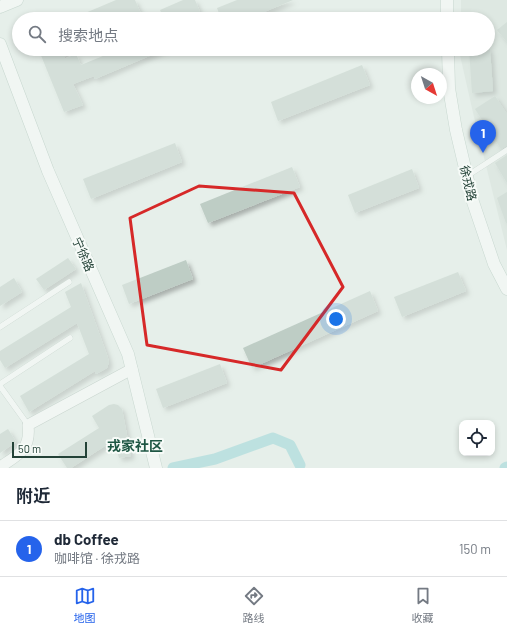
<!DOCTYPE html>
<html lang="zh">
<meta charset="utf-8">
<style>
:root{--surface:#fff;--page:#f6f6f7;--text:#1f2937;--muted:#747a83;--line:#e0e1e3;--accent:#2563eb}
body{margin:0;font-family:Barlow,"Noto Sans SC",sans-serif;background:var(--page);color:var(--text)}
.controls{position:absolute;right:12px;bottom:12px;display:grid;overflow:hidden;border-radius:8px;box-shadow:0 2px 6px #0003}
.controls button{width:36px;height:36px;display:grid;place-items:center;padding:0;border:0;border-bottom:1px solid var(--line);background:var(--surface);color:var(--text);font:20px sans-serif}
.compass{position:absolute;left:411px;top:68px;width:36px;height:36px;border-radius:50%;background:var(--surface);box-shadow:0 2px 6px #0003;rotate:141deg}
.scale{position:absolute;left:12px;bottom:10px;width:75px;box-sizing:border-box;padding-left:4px;border:2px solid #234237;border-top:0;font-size:11px;line-height:14px;white-space:nowrap;color:#234237;-webkit-text-stroke:3px #f7fbf8;paint-order:stroke}
.you{position:absolute;left:336px;top:319px;width:14px;height:14px;margin:-10px;border:3px solid #fff;border-radius:50%;background:#1a73e8;box-shadow:0 0 0 6px #1a73e833}
.badge{display:grid;place-items:center;width:26px;height:26px;border-radius:50%;background:var(--accent);color:#fff;font-size:13px;font-weight:700}
.pin{position:absolute;translate:-50% -33px;filter:drop-shadow(0 1px 2px #0008)}
.pin::after{content:'';position:absolute;top:21px;width:14px;height:12px;background:inherit;clip-path:polygon(0 0,100% 0,50% 100%)}
.list{margin:0;padding:0;list-style:none}
h2{display:flex;justify-content:space-between;align-items:center;height:52px;margin:0;padding:0 16px;font-size:17px}
h2 small{font-size:13px;font-weight:400;color:var(--muted)}
.list li{display:grid;grid-template-columns:26px 1fr auto;gap:12px;align-items:center;box-sizing:border-box;height:56px;padding:0 16px;border-top:1px solid var(--line)}
.list b{display:block;font-size:15px;white-space:nowrap}
.list p{margin:0;font-size:13px;white-space:nowrap;color:var(--muted)}
.list em{font-size:13px;font-style:normal;color:var(--muted)}
.icon{flex:none;width:22px;height:22px;fill:none;stroke:currentColor;stroke-width:2;stroke-linecap:round;stroke-linejoin:round}
.map{position:relative;flex:none;width:507px;height:468px;overflow:hidden}
.search{position:absolute;background:var(--surface);box-shadow:0 2px 6px #0003;left:12px;right:12px;top:12px;height:44px;display:flex;align-items:center;gap:10px;box-sizing:border-box;padding:0 14px;border-radius:22px;color:var(--muted);font-size:15px}
.sheet{height:108px;background:var(--surface)}
nav{display:flex;justify-content:space-around;align-items:center;box-sizing:border-box;height:56px;border-top:1px solid var(--line);background:var(--surface);font-size:11px;color:var(--muted)}
nav a{display:grid;justify-items:center;gap:2px}
nav .on{color:var(--accent)}
.map>svg:first-child{display:block}
.built{fill:#d4dfd9}
.lines{fill:none;stroke-linecap:round;stroke-linejoin:round}
.canal{stroke:#8dd1d5;stroke-width:11}
.building{fill:#becdc5;filter:url(#shadow)}
.lane-casing{stroke:#a8b8b1;stroke-width:6}
.street-casing{stroke:#a8b8b1;stroke-width:12}
.secondary-casing{stroke:#a3bbb1;stroke-width:13}
.lane{stroke:#fff;stroke-width:5.5}
.street{stroke:#fff;stroke-width:11}
.secondary{stroke:#fff;stroke-width:12}
.marked{fill:none;stroke:#d62828;stroke-width:3;stroke-linejoin:round}
.labels{text-anchor:middle;dominant-baseline:central;stroke-width:4;stroke-linejoin:round;paint-order:stroke}
.street-label{font-size:12px;fill:#234237;stroke:#f7fbf8}
.quarter-label{font-size:14px;font-weight:bold;fill:#1e5643;stroke:#f7fbf8}
</style>
<div class="map">
<svg width="507" height="468" viewBox="0 0 507 468">
<defs>
<filter id="shadow"><feDropShadow dx="3.5" dy="3.5" stdDeviation="2" flood-color="#0004"/></filter>
</defs>
<rect width="100%" height="100%" fill="#e6efea"/>
<path class="built" d="M461,0h46v250l-33,-133 -14,-62 1,-6h27v-30h-27z"/>
<g class="lines">
<g class="canal">
<path d="M173,468l42,-9 58,-21 17,7 10,20"/>
<path d="M505,468l2,-1"/>
</g>
</g>
<g class="building">
<path d="M116,0h19l7,16 -7,3h-64z"/>
<path d="M183,0h12l8,19h-39l-4,-9z"/>
<path d="M237,0h56l-46,19h-26l-4,-11z"/>
<path d="M507,22v20l-10,-12z"/>
<path d="M42,49h26l-4,10 12,-5 5,11 39,-16h46l-71,30 -1,-3 -21,8 10,21 -19,7 -24,-59z"/>
<path d="M469,49h21l3,42 -21,2z"/>
<path d="M362,65l8,20 -92,36 -7,-19z"/>
<path d="M495,96l12,18v32l-6,3 -26,-40z"/>
<path d="M175,143l7,19 -91,37 -8,-20z"/>
<path d="M507,155v28l-12,-20z"/>
<path d="M292,167l8,20 -92,36 -8,-19z"/>
<path d="M412,169l7,19 -64,25 -7,-18z"/>
<path d="M507,192v31h-1l-9,-25z"/>
<path d="M68,258l8,11 -32,21 -8,-11z"/>
<path d="M186,260l7,19 -64,25 -7,-19z"/>
<path d="M458,272l8,19 -64,26 -8,-20z"/>
<path d="M14,278l8,14 -22,14v-19z"/>
<path d="M81,283l26,72 2,7 -2,6 -11,6 -1,-3 -66,41 -9,-16 69,-42 -12,-31 -72,45 -5,-8v-9l71,-44 -6,-15z"/>
<path d="M370,291l8,20 -126,57 -9,-20z"/>
<path d="M220,364l7,19 -64,25 -7,-19z"/>
<path d="M114,404l4,1 4,4 9,47 -12,2 -5,-18 -43,28h-4l-9,-14 41,-26 -7,-12 17,-11z"/>
<path d="M8,429l8,13 -16,11v-19z"/>
</g>
<g class="lines">
<g class="lane-casing">
<g id="lane">
<path d="M467,176l40,-26"/>
<path d="M0,327l69,-45"/>
<path d="M0,384l70,-46"/>
<path d="M0,386l28,39"/>
</g>
</g>
<g class="street-casing">
<path id="street" d="M0,467c18,-12 31,-17 28,-42l104,-56"/>
</g>
<g class="secondary-casing">
<g id="secondary">
<path d="M447,0v19"/>
<path d="M0,7l17,-7"/>
<path d="M0,44l48,127 80,183 28,114"/>
<path d="M448,49l1,39 7,42 17,72 21,62 13,25"/>
</g>
</g>
<use href="#lane" class="lane"/>
<use href="#street" class="street"/>
<use href="#secondary" class="secondary"/>
</g>
<path d="M0 0H507V468H0ZM199,186l95,7 49,94 -62,83 -134,-25 -17,-127z" fill="#e6efea" fill-opacity=".55" fill-rule="evenodd"/>
<path class="marked" d="M199,186l95,7 49,94 -62,83 -134,-25 -17,-127z"/>
<g class="labels">
<g class="street-label">
<text transform="translate(469 183) rotate(77)">徐戎路</text>
<text transform="translate(84 254) rotate(66)">宁徐路</text>
</g>
<g class="quarter-label">
<text x="135" y="445">戎家社区</text>
</g>
</g>
</svg>
<div class="controls">
<button><svg class="icon" aria-label="locate" viewBox="0 0 24 24"><circle cx="12" cy="12" r="6"/><path d="M12 2v4M12 18v4M2 12h4M18 12h4"/></svg></button>
</div>
<svg class="compass" viewBox="-18 -18 36 36"><path d="M0-13l5 13h-10z" fill="#e53935"/><path d="M0 13l5-13h-10z" fill="#747a83"/></svg>
<div class="scale">50 m</div>
<div class="you"></div>
<div class="pin badge" style="left:483px;top:153px">1</div>
<div class="search"><svg class="icon" aria-label="search" viewBox="0 0 24 24"><circle cx="10" cy="10" r="6"/><path d="M15 15l6 6"/></svg>搜索地点</div>
</div>
<section class="sheet">
<h2>附近<small></small></h2>
<ul class="list">
<li><span class="badge">1</span><div><b>db Coffee</b><p>咖啡馆 · 徐戎路</p></div><em>150 m</em></li>
</ul>
</section>
<nav>
<a class="on"><svg class="icon" aria-label="map" viewBox="0 0 24 24"><path d="M3 6l6-2 6 2 6-2v14l-6 2-6-2-6 2zM9 4v14M15 6v14"/></svg>地图</a>
<a><svg class="icon" aria-label="directions" viewBox="0 0 24 24"><path d="M12 3l9 9-9 9-9-9zM9 14v-3h6M13 9l2 2-2 2"/></svg>路线</a>
<a><svg class="icon" aria-label="saved" viewBox="0 0 24 24"><path d="M7 4h10v16l-5-4-5 4z"/></svg>收藏</a>
</nav>
